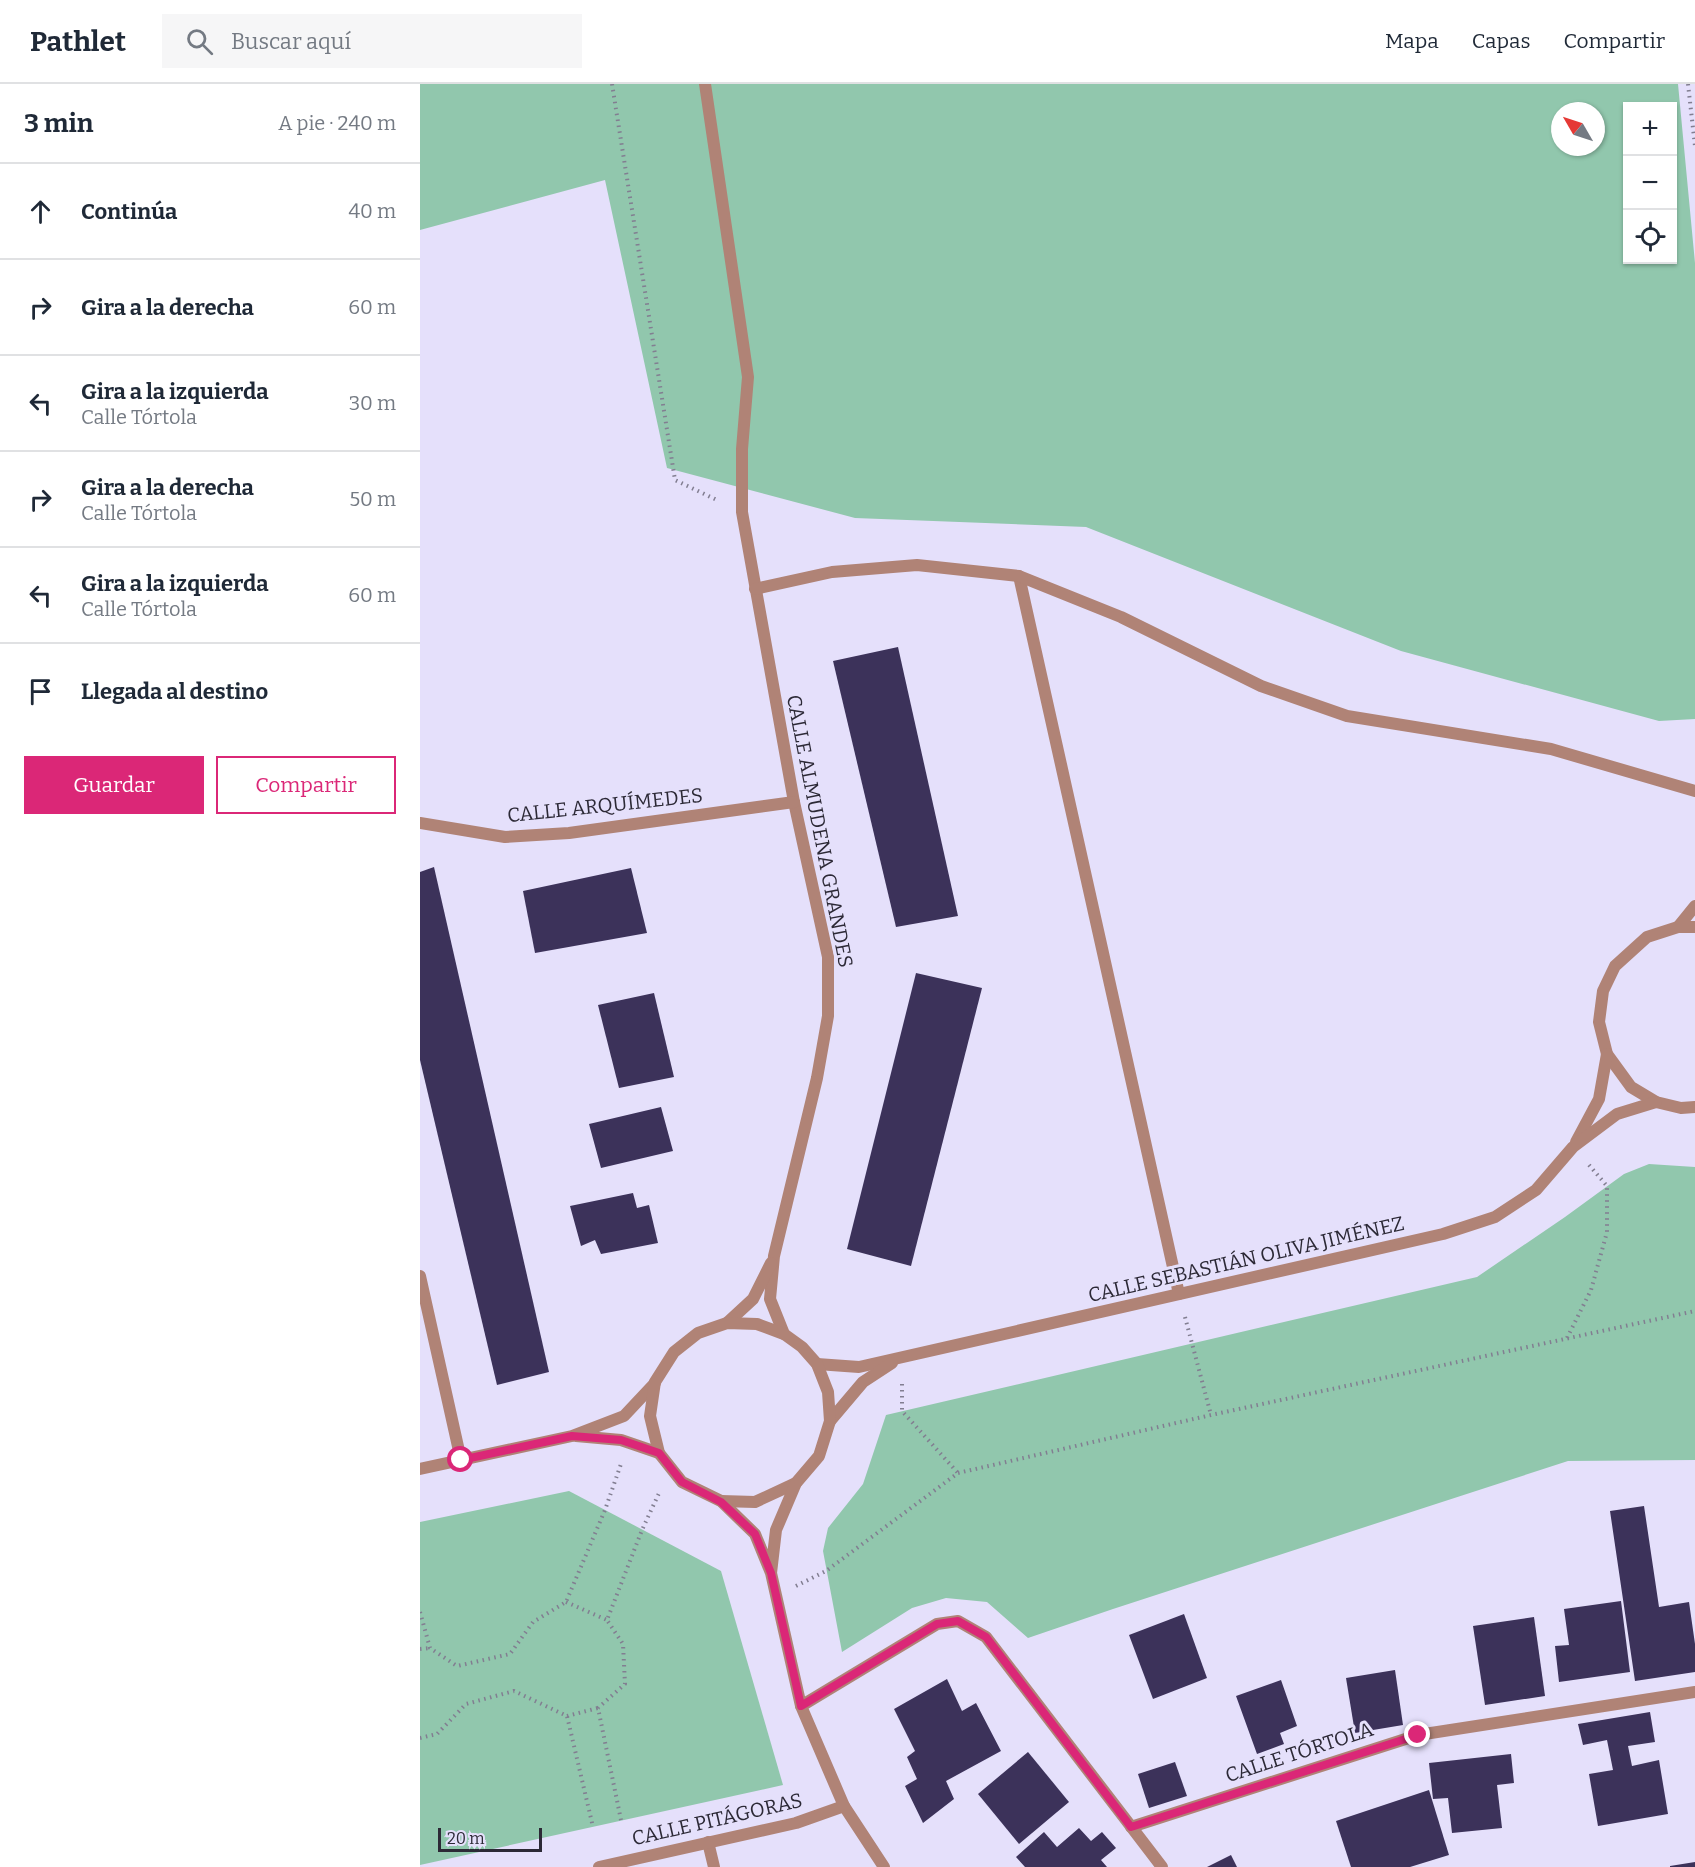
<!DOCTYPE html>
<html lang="es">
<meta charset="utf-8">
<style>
:root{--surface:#fff;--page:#f6f6f7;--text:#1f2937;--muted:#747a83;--line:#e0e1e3;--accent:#db2777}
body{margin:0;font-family:Bitter,serif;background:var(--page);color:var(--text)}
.controls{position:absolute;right:18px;top:18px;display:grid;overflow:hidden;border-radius:0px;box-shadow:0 2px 4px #0004}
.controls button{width:54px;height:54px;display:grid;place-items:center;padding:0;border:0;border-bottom:2px solid var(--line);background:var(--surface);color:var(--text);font:30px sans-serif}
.compass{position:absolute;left:1131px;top:18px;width:54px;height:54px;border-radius:50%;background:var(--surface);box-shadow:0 2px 4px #0004;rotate:309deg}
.scale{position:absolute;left:18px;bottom:15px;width:104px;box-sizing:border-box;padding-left:6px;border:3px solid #2c2936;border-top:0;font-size:16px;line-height:21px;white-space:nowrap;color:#2c2936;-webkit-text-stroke:4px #e5e0fb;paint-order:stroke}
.stop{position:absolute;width:18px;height:18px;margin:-14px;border:4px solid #db2777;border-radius:50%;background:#fff}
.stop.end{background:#db2777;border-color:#fff;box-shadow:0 2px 6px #0008}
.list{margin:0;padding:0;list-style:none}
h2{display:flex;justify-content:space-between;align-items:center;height:78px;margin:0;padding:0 24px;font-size:26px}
h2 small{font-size:20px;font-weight:400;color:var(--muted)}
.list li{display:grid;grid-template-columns:39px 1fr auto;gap:18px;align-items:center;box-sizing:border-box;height:96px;padding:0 24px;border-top:2px solid var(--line)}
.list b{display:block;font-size:22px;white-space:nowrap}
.list p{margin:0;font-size:20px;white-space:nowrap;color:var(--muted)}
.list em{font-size:20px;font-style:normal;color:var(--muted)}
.actions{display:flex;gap:12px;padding:18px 24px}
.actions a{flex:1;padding:14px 0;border:2px solid var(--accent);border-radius:0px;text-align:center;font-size:21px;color:var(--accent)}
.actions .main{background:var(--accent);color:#fff}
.icon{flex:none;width:33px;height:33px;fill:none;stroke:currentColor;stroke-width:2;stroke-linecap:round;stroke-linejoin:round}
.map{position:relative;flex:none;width:1275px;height:1783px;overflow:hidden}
header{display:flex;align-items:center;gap:36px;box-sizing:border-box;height:84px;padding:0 30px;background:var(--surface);border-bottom:2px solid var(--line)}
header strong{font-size:28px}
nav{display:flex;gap:33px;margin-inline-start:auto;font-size:21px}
.search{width:420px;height:54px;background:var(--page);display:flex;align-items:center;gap:15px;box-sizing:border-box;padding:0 21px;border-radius:0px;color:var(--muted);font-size:22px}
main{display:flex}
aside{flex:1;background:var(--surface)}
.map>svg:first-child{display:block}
.green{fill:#91c7ad;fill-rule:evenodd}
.building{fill:#3c325a}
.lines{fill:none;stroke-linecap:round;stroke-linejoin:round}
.path{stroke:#827e91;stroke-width:4;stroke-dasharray:1.5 4.5;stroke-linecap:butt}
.minor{stroke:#b08376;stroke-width:12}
.tertiary{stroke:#b08376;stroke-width:12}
.route{stroke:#db2777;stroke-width:8}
.labels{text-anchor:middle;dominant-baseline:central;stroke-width:6;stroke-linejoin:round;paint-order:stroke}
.street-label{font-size:20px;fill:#2c2936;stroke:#e5e0fb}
</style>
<header>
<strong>Pathlet</strong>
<div class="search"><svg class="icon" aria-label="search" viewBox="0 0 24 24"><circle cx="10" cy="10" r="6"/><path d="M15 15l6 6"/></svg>Buscar aquí</div>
<nav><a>Mapa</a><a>Capas</a><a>Compartir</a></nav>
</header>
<main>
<aside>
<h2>3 min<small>A pie · 240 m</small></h2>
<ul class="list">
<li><svg class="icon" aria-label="ahead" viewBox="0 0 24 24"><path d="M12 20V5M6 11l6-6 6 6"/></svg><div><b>Continúa</b></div><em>40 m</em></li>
<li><svg class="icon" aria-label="right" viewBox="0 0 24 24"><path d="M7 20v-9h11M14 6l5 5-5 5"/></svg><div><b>Gira a la derecha</b></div><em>60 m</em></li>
<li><svg class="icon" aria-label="left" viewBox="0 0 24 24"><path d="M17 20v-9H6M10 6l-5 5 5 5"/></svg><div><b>Gira a la izquierda</b><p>Calle Tórtola</p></div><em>30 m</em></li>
<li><svg class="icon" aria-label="right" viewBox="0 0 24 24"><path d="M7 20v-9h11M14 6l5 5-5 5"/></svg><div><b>Gira a la derecha</b><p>Calle Tórtola</p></div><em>50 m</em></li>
<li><svg class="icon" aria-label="left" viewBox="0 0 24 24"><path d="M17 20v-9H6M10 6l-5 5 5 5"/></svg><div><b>Gira a la izquierda</b><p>Calle Tórtola</p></div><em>60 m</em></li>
<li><svg class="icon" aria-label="arrive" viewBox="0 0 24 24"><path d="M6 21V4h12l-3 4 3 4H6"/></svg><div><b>Llegada al destino</b></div></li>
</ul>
<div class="actions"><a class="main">Guardar</a><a>Compartir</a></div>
</aside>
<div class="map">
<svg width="1275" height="1783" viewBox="0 0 1275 1783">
<rect width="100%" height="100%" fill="#e5e0fb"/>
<g class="green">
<path d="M0,0h1258l17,179v456l-36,2 -258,-70 -315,-124 -231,-9 -188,-50 -62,-288 -185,50zM1208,22h44v154h-44zM1140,27h36v36h-36z"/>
<path d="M1229,1080l46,3v293l-127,1 -455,148 -85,29 -41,-36 -41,-4 -34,10 -70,44 -19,-101 5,-23 35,-44 23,-69 591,-138 88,-60 59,-43z"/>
<path d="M149,1407l152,80 62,214 -363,80v-343z"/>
</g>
<g class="building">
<path d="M478,563l60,269 -62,11 -63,-266z"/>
<path d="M14,783l115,505 -52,13 -77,-325v-188z"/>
<path d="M211,784l16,65 -112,20 -12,-62z"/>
<path d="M496,889l66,15 -71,278 -64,-17z"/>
<path d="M234,909l20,84 -55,11 -21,-83z"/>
<path d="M241,1023l12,44 -72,17 -12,-44z"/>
<path d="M213,1109l4,15 12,-3 9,38 -57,11 -6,-14 -14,6 -11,-40z"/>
<path d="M1224,1422l15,101 30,-5 6,42v28l-60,9 -25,-170z"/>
<path d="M1201,1517l9,71 -71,10 -4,-36 14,-1 -5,-36z"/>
<path d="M764,1530l23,64 -54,21 -24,-64z"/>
<path d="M1114,1533l11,79 -60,9 -12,-79z"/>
<path d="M975,1586l8,55 -48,8 -9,-55z"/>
<path d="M527,1595l15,32 14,-8 25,48 -55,30 8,18 -31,24 -18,-37 12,-7 -10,-22 8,-6 -21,-42z"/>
<path d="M861,1596l16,46 -17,7 4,11 -27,10 -21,-58z"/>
<path d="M1230,1628l5,30 -27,4 4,20 27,-6 9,54 -70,12 -9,-52 24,-4 -6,-30 -24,5 -5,-21z"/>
<path d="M608,1668l41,50 -50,42 -41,-50z"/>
<path d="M1091,1670l3,29 -17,2 5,43 -50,5 -4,-35 -15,1 -4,-36z"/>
<path d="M755,1678l12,34 -38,12 -11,-34z"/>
<path d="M1009,1706l20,65 -39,12h-59l-15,-46z"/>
<path d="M659,1744l12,13 11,-9 14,16 -15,12 6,7h-82l-9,-10 28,-25 13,15z"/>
<path d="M811,1771l6,12h-30z"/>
<path d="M1275,1778v5h-25v-1z"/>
</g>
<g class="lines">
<g class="path">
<path d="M192,0l63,396 44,21"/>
<path d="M1268,0l7,62"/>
<path d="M765,1233l26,98"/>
<path d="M1147,1254l24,-48 16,-58v-46l-18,-21"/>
<path d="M482,1300v27l56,62"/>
<path d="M376,1502l30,-15 132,-98 253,-58 484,-104"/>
<path d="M146,1518l41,18"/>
<path d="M0,1528l10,36 27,18 53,-12 23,-32 33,-20 39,-92 16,-46"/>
<path d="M0,1565l10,-1"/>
<path d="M147,1632l31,-8"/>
<path d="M0,1654l17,-4 29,-30 48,-13 53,25 26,111"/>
<path d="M201,1736l-23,-112 27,-24 -2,-40 -16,-24 35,-90 18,-39"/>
</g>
<g class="minor">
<path d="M285,0l43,293 -6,72v63l52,290 34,155v59l-11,62 -43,178 -4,43 14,35"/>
<path d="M599,492l160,718"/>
<path d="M335,505l77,-17 85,-7 102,11 102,41 140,69 86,30 204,33 144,42"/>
<path d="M0,739l85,14 64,-4 225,-31"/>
<path d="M1258,843l17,-21"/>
<path d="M0,1192l41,184"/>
<path d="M307,1239l26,-24 18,-36"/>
<path d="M381,1622l136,-82 21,-3 28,16 176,230"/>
<path d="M711,1743l287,-92 277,-43"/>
<path d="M288,1758l6,25"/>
<path d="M179,1783l197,-44 48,-17"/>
</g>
<g class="tertiary">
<path d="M1275,843h-17l-31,10 -32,29 -12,25 -4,31 8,32 24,33 25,15 25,6 14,-1"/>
<path d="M1156,1058l23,-43 8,-45"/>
<path d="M397,1280l42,3 584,-133 52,-17 41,-27 37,-43 44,-33 39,-12"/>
<path d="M410,1337l33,-39 29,-19"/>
<path d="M156,1352l45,4 38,13"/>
<path d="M0,1385l152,-33 52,-20 31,-33"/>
<path d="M301,1417l34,1 41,-19"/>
<path d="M351,1489l5,-43 20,-47 23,-27 11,-35 -2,-29 -11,-28 -15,-17 -18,-13 -27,-10 -30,-1 -29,10 -24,19 -19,30 -5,34 9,37 23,29 39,19 34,33 16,39 30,133 43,100 40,61"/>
</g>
</g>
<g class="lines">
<path class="route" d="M41,1376l111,-24 49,4 38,13 23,29 39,20 34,32 16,39 30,133 136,-82 21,-3 28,16 145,190 287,-92"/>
</g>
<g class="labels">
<g class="street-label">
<text transform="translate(185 721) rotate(-6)">CALLE ARQUÍMEDES</text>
<text transform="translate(400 747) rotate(79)">CALLE ALMUDENA GRANDES</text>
<text transform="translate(826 1175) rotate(-13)">CALLE SEBASTIÁN OLIVA JIMÉNEZ</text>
<text transform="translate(879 1668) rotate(-18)">CALLE TÓRTOLA</text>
<text transform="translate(297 1735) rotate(-13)">CALLE PITÁGORAS</text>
</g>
</g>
</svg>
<div class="controls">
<button>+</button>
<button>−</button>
<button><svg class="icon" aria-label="locate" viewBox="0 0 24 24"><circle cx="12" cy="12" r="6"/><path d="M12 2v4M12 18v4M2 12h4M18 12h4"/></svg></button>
</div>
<svg class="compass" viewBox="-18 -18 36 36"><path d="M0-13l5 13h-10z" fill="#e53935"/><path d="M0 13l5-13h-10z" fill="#747a83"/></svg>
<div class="scale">20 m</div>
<div class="stop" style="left:41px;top:1376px"></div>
<div class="stop end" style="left:998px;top:1651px"></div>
</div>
</main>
